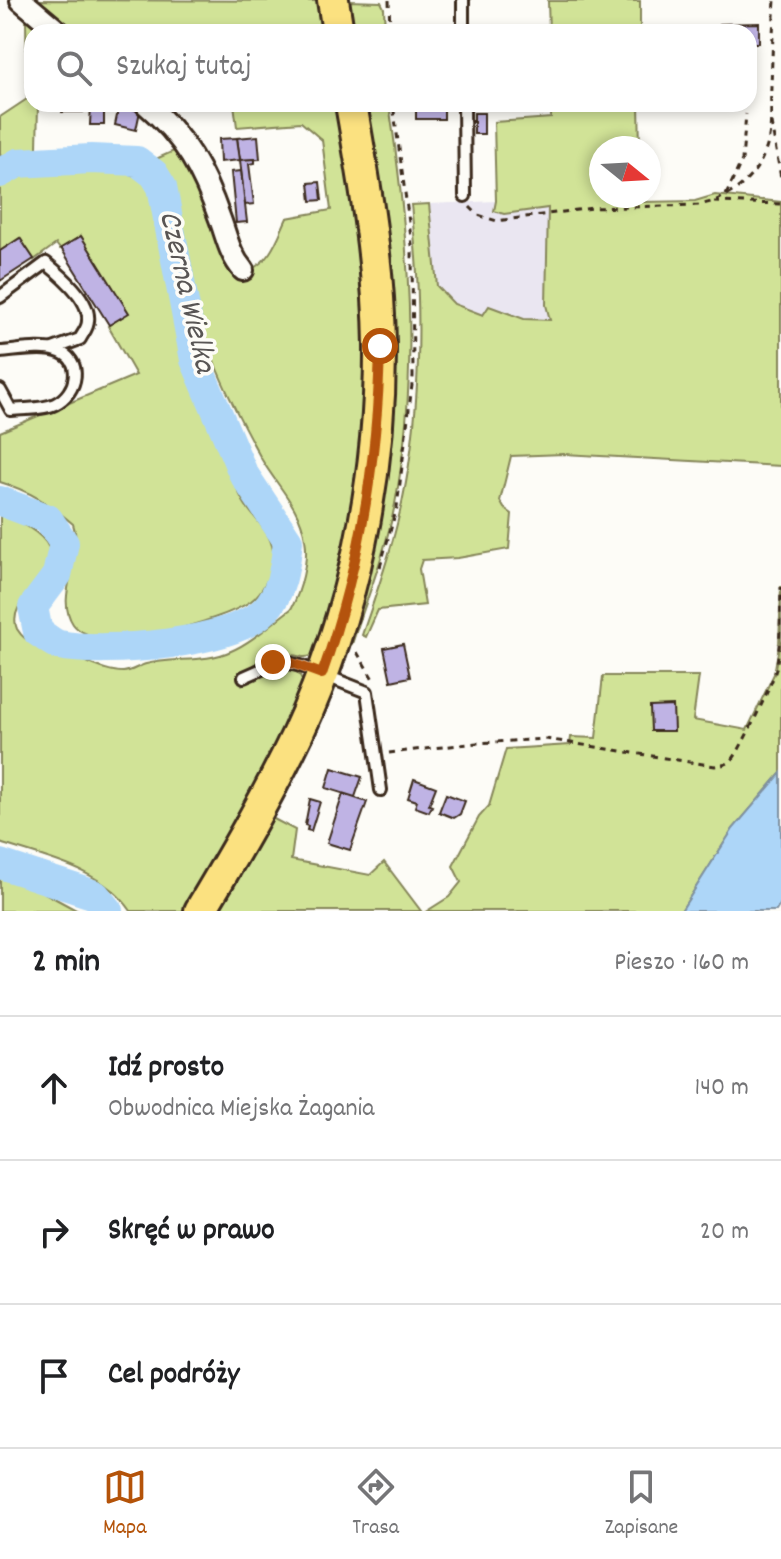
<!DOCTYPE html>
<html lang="pl">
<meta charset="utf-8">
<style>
:root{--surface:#fff;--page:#f6f6f6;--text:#202124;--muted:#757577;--line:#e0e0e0;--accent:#b45309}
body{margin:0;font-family:Dekko,sans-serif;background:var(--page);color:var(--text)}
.compass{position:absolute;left:589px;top:136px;width:72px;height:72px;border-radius:50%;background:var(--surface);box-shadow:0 4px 12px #0003;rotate:108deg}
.stop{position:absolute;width:24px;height:24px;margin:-18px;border:6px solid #b45309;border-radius:50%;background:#fff}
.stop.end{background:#b45309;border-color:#fff;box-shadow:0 2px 8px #0008}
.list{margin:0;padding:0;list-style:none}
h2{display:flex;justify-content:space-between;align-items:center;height:104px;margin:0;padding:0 32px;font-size:34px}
h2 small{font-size:26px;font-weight:400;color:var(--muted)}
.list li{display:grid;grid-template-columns:52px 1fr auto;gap:24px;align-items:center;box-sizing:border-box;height:144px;padding:0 32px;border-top:2px solid var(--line)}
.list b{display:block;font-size:30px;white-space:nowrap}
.list p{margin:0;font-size:26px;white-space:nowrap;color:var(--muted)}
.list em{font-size:26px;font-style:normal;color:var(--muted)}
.icon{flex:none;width:44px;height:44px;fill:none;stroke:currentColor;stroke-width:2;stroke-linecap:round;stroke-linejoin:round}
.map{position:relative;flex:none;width:781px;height:911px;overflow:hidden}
.search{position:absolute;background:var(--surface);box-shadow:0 4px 12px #0003;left:24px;right:24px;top:24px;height:88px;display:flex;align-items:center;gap:20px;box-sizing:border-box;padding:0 28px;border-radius:24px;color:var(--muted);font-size:30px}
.sheet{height:536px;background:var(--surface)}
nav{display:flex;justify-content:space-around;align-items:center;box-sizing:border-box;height:112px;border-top:2px solid var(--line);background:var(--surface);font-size:22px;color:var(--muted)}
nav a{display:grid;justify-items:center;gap:4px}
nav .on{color:var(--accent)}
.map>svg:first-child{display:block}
.built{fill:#eae6f1}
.green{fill:#d1e397;stroke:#86865a;stroke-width:2}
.water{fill:#add6f8;stroke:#7f91a1;stroke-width:2}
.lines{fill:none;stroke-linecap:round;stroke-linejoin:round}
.river{stroke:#add6f8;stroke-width:30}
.building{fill:#bfb3e4;stroke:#3b2a1e;stroke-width:2}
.lane-casing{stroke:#3b2a1e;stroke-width:16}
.street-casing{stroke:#3b2a1e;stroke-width:26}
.primary-casing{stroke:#3b2a1e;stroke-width:36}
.path{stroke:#3b2a1e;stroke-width:3;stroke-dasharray:6 6;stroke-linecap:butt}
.lane{stroke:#fdfcf7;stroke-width:10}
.street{stroke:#fdfcf7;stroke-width:20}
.primary{stroke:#fbe180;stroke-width:30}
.route{stroke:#b45309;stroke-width:10}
.labels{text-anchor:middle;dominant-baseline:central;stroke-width:7;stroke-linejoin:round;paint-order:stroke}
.water-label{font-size:32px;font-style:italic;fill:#585554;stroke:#fdfcf7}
</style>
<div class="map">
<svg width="781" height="911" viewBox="0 0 781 911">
<rect width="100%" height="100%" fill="#fdfcf7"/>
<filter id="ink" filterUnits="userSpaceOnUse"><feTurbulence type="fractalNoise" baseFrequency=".0125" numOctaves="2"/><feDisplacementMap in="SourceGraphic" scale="16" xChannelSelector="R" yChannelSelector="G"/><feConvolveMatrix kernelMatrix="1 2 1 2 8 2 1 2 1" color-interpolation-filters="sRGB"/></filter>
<g filter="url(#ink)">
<path class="built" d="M496,201l8,13 44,-6 -2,96 5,17 -27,-2 -35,-13 -6,9 -29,-11 -17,-18 -8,-82z"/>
<g class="green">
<path d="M31,0l290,1 6,31h-259z"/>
<path d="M348,1l33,1 3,6 1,24h-31z"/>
<path d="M548,1h92v31h-91z"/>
<path d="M26,19l14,11 -8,2v72h6l-1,45 -37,7v-39l27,-18z"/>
<path d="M234,104h107l30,238 -14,168 -39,143c-16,9 -22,0 -37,0 -18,1 -34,15 -38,31 20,-13 58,-31 62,7l-117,220h-57c-28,-42 -86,-53 -131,-68v-330c112,46 0,75 17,116 12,20 39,23 59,29 15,5 31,14 47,14 8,0 15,-6 23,-8 27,-7 60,-1 85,-13 21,-9 41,-28 60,-42 10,-18 18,-49 14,-70 -5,-32 -27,-52 -43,-79 -21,-38 -42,-80 -57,-121 -19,-56 -14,-134 -49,-180l29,-13 65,124c22,-11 27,-31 37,-52l44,-8 -9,-70 -21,-18 -64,5z"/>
<path d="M366,104h23c20,133 31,267 6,400 -9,47 -28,94 -43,140l-13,10 38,-154z"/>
<path d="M551,104h88l1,44h-39v48h41v6l53,-1 20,-6 66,7v264l-217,-12 -53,2 -11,45 4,7 8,6 -3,35 -51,9 -36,2 -3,9 6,36 -47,5 -12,27 -4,-2c13,-37 26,-74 35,-111 25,-97 26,-221 14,-319l18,-1 8,82 17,18 29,11 6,-9 35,13 26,1 -4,-15 2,-97 -44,6 -10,-3 2,-10 -2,-79 57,-4z"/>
<path d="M81,168c27,12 46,-6 70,20 5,14 6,27 8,41 4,32 10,65 17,96 9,41 25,82 42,121 8,18 16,37 25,55 10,18 33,34 30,58 -1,14 -10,33 -22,42 -28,20 -154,57 -178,23 -19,-28 12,-66 0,-100 -23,-20 -43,-33 -73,-42v-50l136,-57 -28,-49 20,-13 -47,-77 -21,13 -4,-5 -22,16 -14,-22 -20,13v-69l48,-13z"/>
<path d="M781,586v187l-48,56 -52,82h-254l22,-14 12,-15 -8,-16 26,-49 10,-11 17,-57 64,-4 1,-8 25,1 7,-62h96l-6,44 54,10 27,-56 5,-28z"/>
<path d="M270,817l25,13 -4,30 79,15 14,-13 37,49h-207z"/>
<path d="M0,874l30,11 48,26h-78z"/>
</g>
<path class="water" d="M781,773v130l-5,8h-95l52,-82z"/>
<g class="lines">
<g class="river">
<path d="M0,173l18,-10 73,-4 46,2 17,13 8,13 33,173 48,113 45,68c-3,24 -5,50 -23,69 -32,34 -161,44 -206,35 -7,-2 -14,-9 -21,-13l-5,-25 24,-32 7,-32 -16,-24 -48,-18"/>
<path d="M0,864l95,31 13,16"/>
</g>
</g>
<g class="building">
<path d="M759,23v20h-10v-11h-29v-8z"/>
<rect x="62" y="104" width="21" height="8"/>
<path d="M91,104h13v21h-14z"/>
<rect x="416" y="104" width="28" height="15"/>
<path d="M119,106l21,5 -4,19 -21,-5z"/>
<rect x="474" y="113" width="10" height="21"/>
<path d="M258,136l2,23 -20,1 -3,-22z"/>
<path d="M237,138l3,22 -20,2 -1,-23z"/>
<path d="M255,159v4l-6,1 5,40 -9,1 -5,-45z"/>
<path d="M241,171l6,51 -11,1 -5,-51z"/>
<path d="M320,182l2,18 -11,1 -2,-18z"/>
<path d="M81,236l48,77 -20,12 -48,-77z"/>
<path d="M20,238l14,21 -34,22v-30z"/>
<path d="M403,644l7,33 -19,4 -7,-33z"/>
<path d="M673,706l1,25h-23l-1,-24z"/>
<path d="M332,768l30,9 -7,20 -29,-9z"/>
<path d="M414,779l22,8 -7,18 3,1 -3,6 -14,-5 2,-6 -9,-3z"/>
<path d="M343,794l24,8 -17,48 -23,-7z"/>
<path d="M446,794l19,7 -5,13 -6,4 -15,-6z"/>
<path d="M310,799l10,3 -9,29 -4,-1 1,-4 -3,-1z"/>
</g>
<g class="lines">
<g class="lane-casing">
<g id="lane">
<path d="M463,0v32"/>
<path d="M464,104l1,92"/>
<path d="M0,297l46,-34c15,12 45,37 42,58 0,7 -5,12 -8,18l-27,10"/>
<path d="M0,352c17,-1 41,-6 57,-1 27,8 21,42 -2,53 -12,6 -30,4 -44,6l-11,-20"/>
<path d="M244,677l36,-16 21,5 66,26 14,98"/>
</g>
</g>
<g class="street-casing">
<g id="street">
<path d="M21,0l38,32"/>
<path d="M146,104c39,33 57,67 74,115 7,19 10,36 23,51"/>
</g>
</g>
<g class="primary-casing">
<g id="primary">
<path d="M333,0l5,32"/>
<path d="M200,911c34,-57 68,-115 97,-176 56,-120 84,-257 83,-390 -1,-81 -15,-161 -29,-241"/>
</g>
</g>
<g class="path">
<path d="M389,0l1,32"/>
<path d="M771,123l10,55"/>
<path d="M726,195l16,-35 4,-46"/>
<path d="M714,202l67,2"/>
<path d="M470,207l8,8 19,6 95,-13 106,-3c31,-5 58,-26 68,-56 7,-20 4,-42 5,-62 1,-29 2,-58 4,-87"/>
<path d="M380,567l17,-60 16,-130 -1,-132 -19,-141"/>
<path d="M357,652l16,27"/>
<path d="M389,753l88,-10 69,-4 169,27c6,-1 13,-1 17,-6 9,-10 41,-78 44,-91 5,-28 4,-55 5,-82"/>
</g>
<use href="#lane" class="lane"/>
<use href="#street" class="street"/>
<use href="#primary" class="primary"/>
</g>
</g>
<g class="lines" filter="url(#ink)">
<path class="route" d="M273,662h16l33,12c38,-107 56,-215 58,-328"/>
</g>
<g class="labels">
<g class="water-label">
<text transform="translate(185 292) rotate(77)">Czerna Wielka</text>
</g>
</g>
</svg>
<svg class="compass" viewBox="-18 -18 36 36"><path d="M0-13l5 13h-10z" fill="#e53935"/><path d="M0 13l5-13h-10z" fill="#757577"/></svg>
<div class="stop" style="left:380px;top:346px"></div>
<div class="stop end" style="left:273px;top:662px"></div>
<div class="search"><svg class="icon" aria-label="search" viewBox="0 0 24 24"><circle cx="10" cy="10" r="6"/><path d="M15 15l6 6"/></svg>Szukaj tutaj</div>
</div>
<section class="sheet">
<h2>2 min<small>Pieszo · 160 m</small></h2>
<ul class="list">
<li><svg class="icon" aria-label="ahead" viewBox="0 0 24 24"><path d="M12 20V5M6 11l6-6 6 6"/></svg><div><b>Idź prosto</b><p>Obwodnica Miejska Żagania</p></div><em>140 m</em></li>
<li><svg class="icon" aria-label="right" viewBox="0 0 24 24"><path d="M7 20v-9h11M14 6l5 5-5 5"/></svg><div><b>Skręć w prawo</b></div><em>20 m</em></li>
<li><svg class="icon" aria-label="arrive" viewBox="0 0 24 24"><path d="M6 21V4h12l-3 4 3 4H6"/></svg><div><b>Cel podróży</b></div></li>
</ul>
</section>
<nav>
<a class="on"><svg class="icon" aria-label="map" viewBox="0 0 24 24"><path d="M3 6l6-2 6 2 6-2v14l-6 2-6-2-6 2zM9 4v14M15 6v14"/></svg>Mapa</a>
<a><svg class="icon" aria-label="directions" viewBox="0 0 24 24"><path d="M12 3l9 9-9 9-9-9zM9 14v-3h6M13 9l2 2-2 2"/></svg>Trasa</a>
<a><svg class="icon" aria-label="saved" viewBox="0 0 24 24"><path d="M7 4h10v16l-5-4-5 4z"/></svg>Zapisane</a>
</nav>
